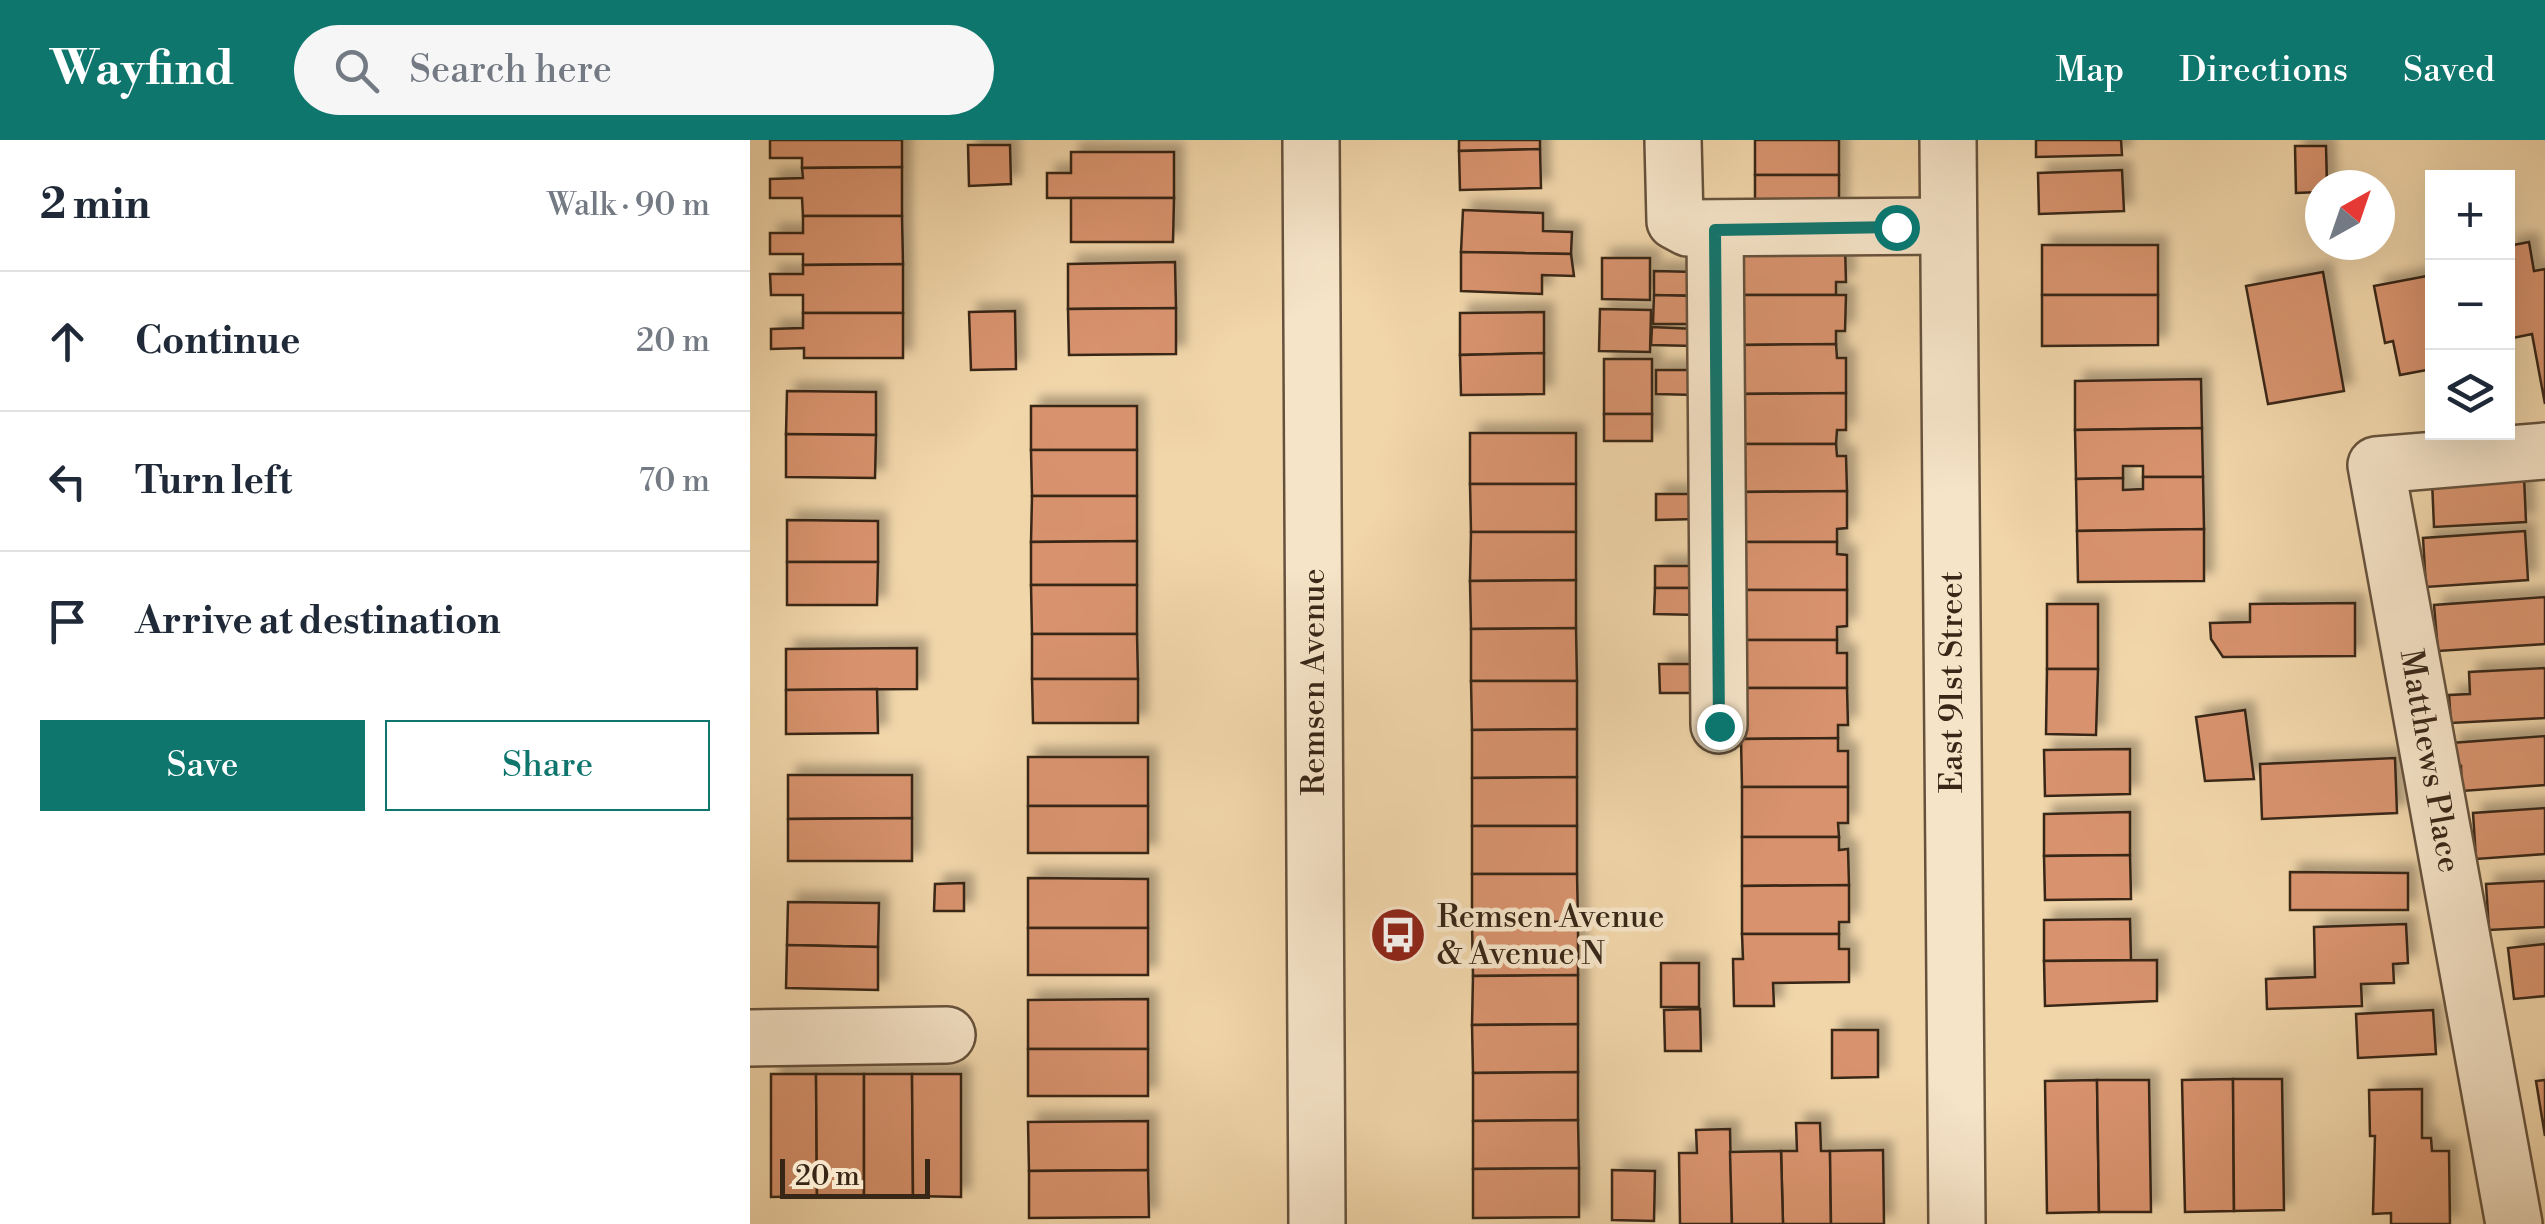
<!DOCTYPE html>
<meta charset="utf-8">
<style>
:root{--surface:#fff;--page:#f6f6f7;--text:#1f2937;--muted:#747a83;--line:#e0e1e3;--accent:#0f766e}
body{margin:0;font-family:"Libre Bodoni",serif;background:var(--page);color:var(--text)}
.controls{position:absolute;right:30px;top:30px;display:grid;overflow:hidden;border-radius:0px;box-shadow:0 10px 40px #0002}
.controls button{width:90px;height:90px;display:grid;place-items:center;padding:0;border:0;border-bottom:2px solid var(--line);background:var(--surface);color:var(--text);font:50px sans-serif}
.compass{position:absolute;left:1555px;top:30px;width:90px;height:90px;border-radius:50%;background:var(--surface);box-shadow:0 10px 40px #0002;rotate:40deg}
.scale{position:absolute;left:30px;bottom:25px;width:150px;box-sizing:border-box;padding-left:10px;border:5px solid #382617;border-top:0;font-size:28px;line-height:35px;white-space:nowrap;color:#382617;-webkit-text-stroke:8px #f6e4c8;paint-order:stroke}
.stop{position:absolute;width:30px;height:30px;margin:-22px;border:8px solid #0f766e;border-radius:50%;background:#fff}
.stop.end{background:#0f766e;border-color:#fff;box-shadow:0 2px 10px #0008}
.list{margin:0;padding:0;list-style:none}
h2{display:flex;justify-content:space-between;align-items:center;height:130px;margin:0;padding:0 40px;font-size:42px}
h2 small{font-size:32px;font-weight:400;color:var(--muted)}
.list li{display:grid;grid-template-columns:65px 1fr auto;gap:30px;align-items:center;box-sizing:border-box;height:140px;padding:0 40px;border-top:2px solid var(--line)}
.list b{display:block;font-size:38px;white-space:nowrap}
.list em{font-size:32px;font-style:normal;color:var(--muted)}
.actions{display:flex;gap:20px;padding:30px 40px}
.actions a{flex:1;padding:22px 0;border:2px solid var(--accent);border-radius:0px;text-align:center;font-size:35px;color:var(--accent)}
.actions .main{background:var(--accent);color:#fff}
.icon{flex:none;width:55px;height:55px;fill:none;stroke:currentColor;stroke-width:2;stroke-linecap:round;stroke-linejoin:round}
.map{position:relative;flex:none;width:1795px;height:1084px;overflow:hidden}
header{display:flex;align-items:center;gap:60px;box-sizing:border-box;height:140px;padding:0 50px;background:var(--accent);color:#fff}
header strong{font-size:48px}
nav{display:flex;gap:55px;margin-inline-start:auto;font-size:35px}
.search{width:700px;height:90px;background:var(--page);display:flex;align-items:center;gap:25px;box-sizing:border-box;padding:0 35px;border-radius:55px;color:var(--muted);font-size:38px}
main{display:flex}
aside{flex:1;background:var(--surface)}
.map>svg:first-child{display:block}
.building{fill:#d8936e;stroke:#382617;stroke-width:2.5;filter:url(#shadow)}
.lines{fill:none;stroke-linecap:round;stroke-linejoin:round}
.minor-casing{stroke:#66523c;stroke-width:60}
.minor{stroke:#f6e4c8;stroke-width:55}
.route{stroke:#0f766e;stroke-width:12}
.labels{text-anchor:middle;dominant-baseline:central;stroke-width:9;stroke-linejoin:round;paint-order:stroke}
.street-label{font-size:32px;fill:#382617;stroke:#f6e4c8}
.poi-label{font-size:32px;fill:#382617;stroke:#f6e4c8;text-anchor:start}
</style>
<header>
<strong>Wayfind</strong>
<div class="search"><svg class="icon" aria-label="search" viewBox="0 0 24 24"><circle cx="10" cy="10" r="6"/><path d="M15 15l6 6"/></svg>Search here</div>
<nav><a>Map</a><a>Directions</a><a>Saved</a></nav>
</header>
<main>
<aside>
<h2>2 min<small>Walk · 90 m</small></h2>
<ul class="list">
<li><svg class="icon" aria-label="ahead" viewBox="0 0 24 24"><path d="M12 20V5M6 11l6-6 6 6"/></svg><div><b>Continue</b></div><em>20 m</em></li>
<li><svg class="icon" aria-label="left" viewBox="0 0 24 24"><path d="M17 20v-9H6M10 6l-5 5 5 5"/></svg><div><b>Turn left</b></div><em>70 m</em></li>
<li><svg class="icon" aria-label="arrive" viewBox="0 0 24 24"><path d="M6 21V4h12l-3 4 3 4H6"/></svg><div><b>Arrive at destination</b></div></li>
</ul>
<div class="actions"><a class="main">Save</a><a>Share</a></div>
</aside>
<div class="map">
<svg width="1795" height="1084" viewBox="0 0 1795 1084">
<defs>
<filter id="shadow"><feDropShadow dx="9" dy="-9" stdDeviation="5" flood-color="#0004"/></filter>
</defs>
<rect width="100%" height="100%" fill="#f1d6aa"/>
<filter id="stains"><feTurbulence type="fractalNoise" baseFrequency=".002" numOctaves="4"/><feColorMatrix values="0 0 0 0 .2 0 0 0 0 .09 0 0 0 0 .02 0 0 0 .5 -.17"/></filter>
<radialGradient id="worn" r=".72"><stop offset=".6" stop-color="#630" stop-opacity="0"/><stop offset="1" stop-color="#630" stop-opacity=".3"/></radialGradient>
<g class="building">
<path d="M20,0h132v27l-100,1v-10h-32z"/>
<path d="M709,0h81v9l-81,2z"/>
<rect x="1005" y="0" width="84" height="35"/>
<path d="M1286,0h85l1,15 -86,2z"/>
<path d="M218,5h42l1,39 -42,2z"/>
<path d="M1545,6h31l1,39h-7v7l-24,1z"/>
<path d="M790,9l1,39 -81,2 -1,-39z"/>
<path d="M321,12h103v46h-127v-25h24z"/>
<path d="M152,27v49h-99l-1,-18h-32v-19l33,-1 -1,-10z"/>
<path d="M1372,30l2,41 -85,3 -1,-41z"/>
<rect x="1005" y="35" width="84" height="45"/>
<path d="M321,58h103l-1,44h-102z"/>
<path d="M713,70l80,3v18l29,1 -1,22 -110,-2z"/>
<path d="M53,76h99l1,48 -100,1v-11h-33v-21h33z"/>
<path d="M1779,102l5,29 11,-2v135l-13,-70 -24,5v-93z"/>
<path d="M989,105h106l1,37h-10v13h-97z"/>
<rect x="1292" y="105" width="116" height="50"/>
<path d="M711,112l110,2 3,22 -32,-1v19l-81,-3z"/>
<path d="M852,118h48v42l-48,-1z"/>
<path d="M425,122l1,46 -108,1v-45z"/>
<path d="M153,124v49h-100v-18h-32l-1,-21h33v-9z"/>
<path d="M904,131l43,1v24l-43,-1z"/>
<path d="M1573,132l21,119 -76,13 -22,-118z"/>
<path d="M1682,135v94l-32,6 -7,-34 -8,2 -11,-57z"/>
<path d="M904,155l43,1 -1,28h-43z"/>
<path d="M989,155h107l-1,36h-9v13l-96,1z"/>
<path d="M1292,155h116v50l-116,1z"/>
<path d="M426,168v46l-107,1 -1,-46z"/>
<path d="M850,169l51,1 -1,42 -51,-1z"/>
<path d="M265,171l1,58 -45,1 -2,-58z"/>
<path d="M794,172v41l-84,2v-42z"/>
<path d="M53,173h100v45h-99v-10l-33,1v-20l32,-1z"/>
<path d="M902,187l43,2v17l-44,-1z"/>
<path d="M1086,204l1,14h9v35l-106,1v-49z"/>
<path d="M794,213v41l-83,1 -1,-40z"/>
<rect x="854" y="219" width="48" height="55"/>
<path d="M906,230h41l-1,25 -40,-1z"/>
<path d="M1451,239l1,49 -127,2v-49z"/>
<path d="M37,251l89,1v43l-90,-1z"/>
<path d="M1096,253v37h-9l-1,14h-96v-50z"/>
<rect x="281" y="266" width="106" height="44"/>
<rect x="854" y="274" width="48" height="27"/>
<path d="M1452,288l1,49h-60v-11h-20v12l-47,1 -1,-49z"/>
<rect x="720" y="293" width="106" height="51"/>
<path d="M36,294l90,1 -1,43 -89,-1z"/>
<path d="M990,304h96l1,12h9l1,35 -107,1z"/>
<path d="M281,310h106v46h-105z"/>
<path d="M1774,336l2,46 -92,5 -2,-46z"/>
<path d="M1393,337h60l1,52 -127,2 -1,-52 47,-1v12l20,-1z"/>
<path d="M720,344h106v48h-105z"/>
<path d="M1097,351v37l-10,1v13h-97v-50z"/>
<path d="M906,354h40v25l-40,1z"/>
<path d="M282,356h105v45l-106,1z"/>
<path d="M37,380l91,1v41h-91z"/>
<path d="M1454,389v52l-126,1 -1,-51z"/>
<path d="M1775,391l3,49 -102,7 -3,-49z"/>
<path d="M721,392h105v48l-106,1z"/>
<path d="M387,401v44h-106v-43z"/>
<path d="M990,402h97v12l10,1v35h-106z"/>
<path d="M37,422h91l-1,43h-90z"/>
<rect x="905" y="426" width="45" height="22"/>
<path d="M826,440v48l-105,1 -1,-48z"/>
<path d="M281,445h106v49h-105z"/>
<path d="M905,448h45v27l-46,-1z"/>
<path d="M991,450h106v36l-10,1v13h-96z"/>
<path d="M1795,457v47l-107,7 -4,-46z"/>
<path d="M1605,463v53l-132,1 -12,-18 -1,-16 40,-1v-18z"/>
<rect x="1297" y="464" width="51" height="65"/>
<path d="M826,488l1,53h-106v-52z"/>
<path d="M282,494h105l1,45h-106z"/>
<path d="M991,500h96v13h10v35h-106z"/>
<path d="M167,508v41l-131,1v-41z"/>
<path d="M909,524h38v29h-37z"/>
<path d="M1795,528v50l-94,5 -2,-28 21,-1 -1,-22z"/>
<path d="M1297,529h51l-2,66 -50,-1z"/>
<path d="M282,539h106v44h-105z"/>
<path d="M721,541h106v48l-105,1z"/>
<path d="M991,548h106l1,37h-10v13l-97,1z"/>
<path d="M127,549l1,44 -92,1v-44z"/>
<path d="M1495,570l9,69 -49,2 -9,-64z"/>
<path d="M827,589v48l-105,1v-48z"/>
<path d="M1795,596v49l-83,6 -1,-25 -9,1 -1,-24z"/>
<path d="M1088,598v13h10v36h-106l-1,-48z"/>
<path d="M1380,609v45l-85,2 -1,-46z"/>
<rect x="278" y="617" width="120" height="49"/>
<path d="M1645,618l2,55 -135,6 -2,-55z"/>
<path d="M38,635h124v43l-124,1z"/>
<path d="M827,637v49h-105v-48z"/>
<path d="M992,647h106v36h-10l1,14h-97z"/>
<rect x="278" y="666" width="120" height="47"/>
<path d="M1795,668v46l-69,5 -3,-46z"/>
<path d="M1380,672v43l-86,1v-42z"/>
<path d="M162,678v43h-124v-42z"/>
<rect x="722" y="686" width="105" height="48"/>
<path d="M992,697h97v13l9,-1 1,36 -107,1z"/>
<path d="M1380,715l1,44 -86,1 -1,-44z"/>
<path d="M1540,732l118,1v37h-118z"/>
<path d="M722,734h105l1,48h-106z"/>
<path d="M278,738l120,1v49h-120z"/>
<path d="M1795,741v46l-56,3 -3,-46z"/>
<path d="M214,743v28h-30l1,-27z"/>
<path d="M1099,745v37h-10v12h-97v-48z"/>
<path d="M38,762l91,1 -1,44 -91,-2z"/>
<path d="M1380,779l1,41 -87,1v-41z"/>
<path d="M722,782h106v53l-105,1z"/>
<path d="M1656,784l2,39 -15,1 1,19 -33,1 1,22 -95,3 -1,-30 49,-2 -1,-50z"/>
<rect x="278" y="788" width="120" height="47"/>
<path d="M992,794h97v15h10v33l-76,1 1,23h-40l-1,-47h10z"/>
<path d="M1795,804v52l-31,3 -6,-51z"/>
<path d="M37,805l91,2v43l-92,-2z"/>
<path d="M1407,820v41l-112,5 -1,-45z"/>
<rect x="911" y="823" width="38" height="44"/>
<path d="M828,835v49l-106,1 1,-49z"/>
<path d="M398,859v50h-120v-49z"/>
<path d="M950,869l1,42h-36l-1,-41z"/>
<path d="M1683,870l3,44 -78,4 -2,-44z"/>
<path d="M828,884v48l-105,1 -1,-48z"/>
<path d="M1082,890h46v47l-46,1z"/>
<rect x="278" y="909" width="120" height="47"/>
<path d="M828,932v48l-105,1v-48z"/>
<path d="M21,934h45l1,122 -46,1z"/>
<path d="M66,934h48v122h-47z"/>
<path d="M114,934h48l1,122h-49z"/>
<path d="M162,934h49v123l-48,-1z"/>
<path d="M1483,939l1,132 -49,1 -3,-132z"/>
<path d="M1483,939h49l2,131 -50,1z"/>
<path d="M1347,940l2,132 -52,1 -2,-132z"/>
<path d="M1347,940h52l2,132h-52z"/>
<path d="M1795,940v56l-9,-55z"/>
<path d="M1672,949v49h9l1,13h17l1,73h-59v-11l-18,1 2,-78h-5l-1,-46z"/>
<path d="M828,980l1,48 -106,1v-48z"/>
<path d="M398,981v49l-119,1 -1,-49z"/>
<path d="M1046,983h24l1,28h9l1,73h-48l-2,-73h16z"/>
<path d="M980,989l2,95h-52l-1,-71h18l-1,-23z"/>
<path d="M1133,1010l1,74h-53l-1,-73z"/>
<path d="M1031,1011l2,73h-51l-2,-72z"/>
<path d="M829,1028v49l-106,1v-49z"/>
<path d="M398,1030l1,47 -120,1v-47z"/>
<path d="M862,1030l43,1 -1,50 -42,-1z"/>
</g>
<g class="lines">
<g class="minor-casing">
<g id="minor">
<path d="M561,0l6,1084"/>
<path d="M923,0l2,81 13,7 260,-2"/>
<path d="M1198,0l9,1084"/>
<path d="M965,90l4,495"/>
<path d="M0,898l197,-3"/>
<path d="M1764,1084l-138,-759 169,-14"/>
</g>
</g>
<use href="#minor" class="minor"/>
</g>
<g class="lines">
<path class="route" d="M969,586l-4,-496 181,-3"/>
</g>
<defs>
<g id="bus-disc" transform="scale(2.875)"><circle r="9.5" fill="#8f2418" stroke="#f6e4c8"/><path d="M-5-6H5V4H4V6H2V4H-2V6H-4V4H-5ZM-3.5-4V0h7V-4ZM-3.5 1.2v1.5H-2V1.2ZM2 1.2v1.5H3.5V1.2Z" fill="#fff"/></g>
</defs>
<g fill-rule="evenodd">
<use href="#bus-disc" x="648" y="795"/>
</g>
<g class="labels">
<g class="street-label">
<text transform="translate(564 542) rotate(-90)">Remsen Avenue</text>
<text transform="translate(1202 542) rotate(-90)">East 91st Street</text>
<text transform="translate(1680 621) rotate(80)">Matthews Place</text>
</g>
<g class="poi-label">
<text x="687" y="777">Remsen Avenue<tspan x="687" dy="37">&amp; Avenue N</tspan></text>
</g>
</g>
<rect width="100%" height="100%" filter="url(#stains)"/>
<rect width="100%" height="100%" fill="url(#worn)"/>
</svg>
<div class="controls">
<button>+</button>
<button>−</button>
<button><svg class="icon" aria-label="layers" viewBox="0 0 24 24"><path d="M12 4l9 5-9 5-9-5zM3 14l9 5 9-5"/></svg></button>
</div>
<svg class="compass" viewBox="-18 -18 36 36"><path d="M0-13l5 13h-10z" fill="#e53935"/><path d="M0 13l5-13h-10z" fill="#747a83"/></svg>
<div class="scale">20 m</div>
<div class="stop" style="left:1146px;top:87px"></div>
<div class="stop end" style="left:969px;top:586px"></div>
</div>
</main>
